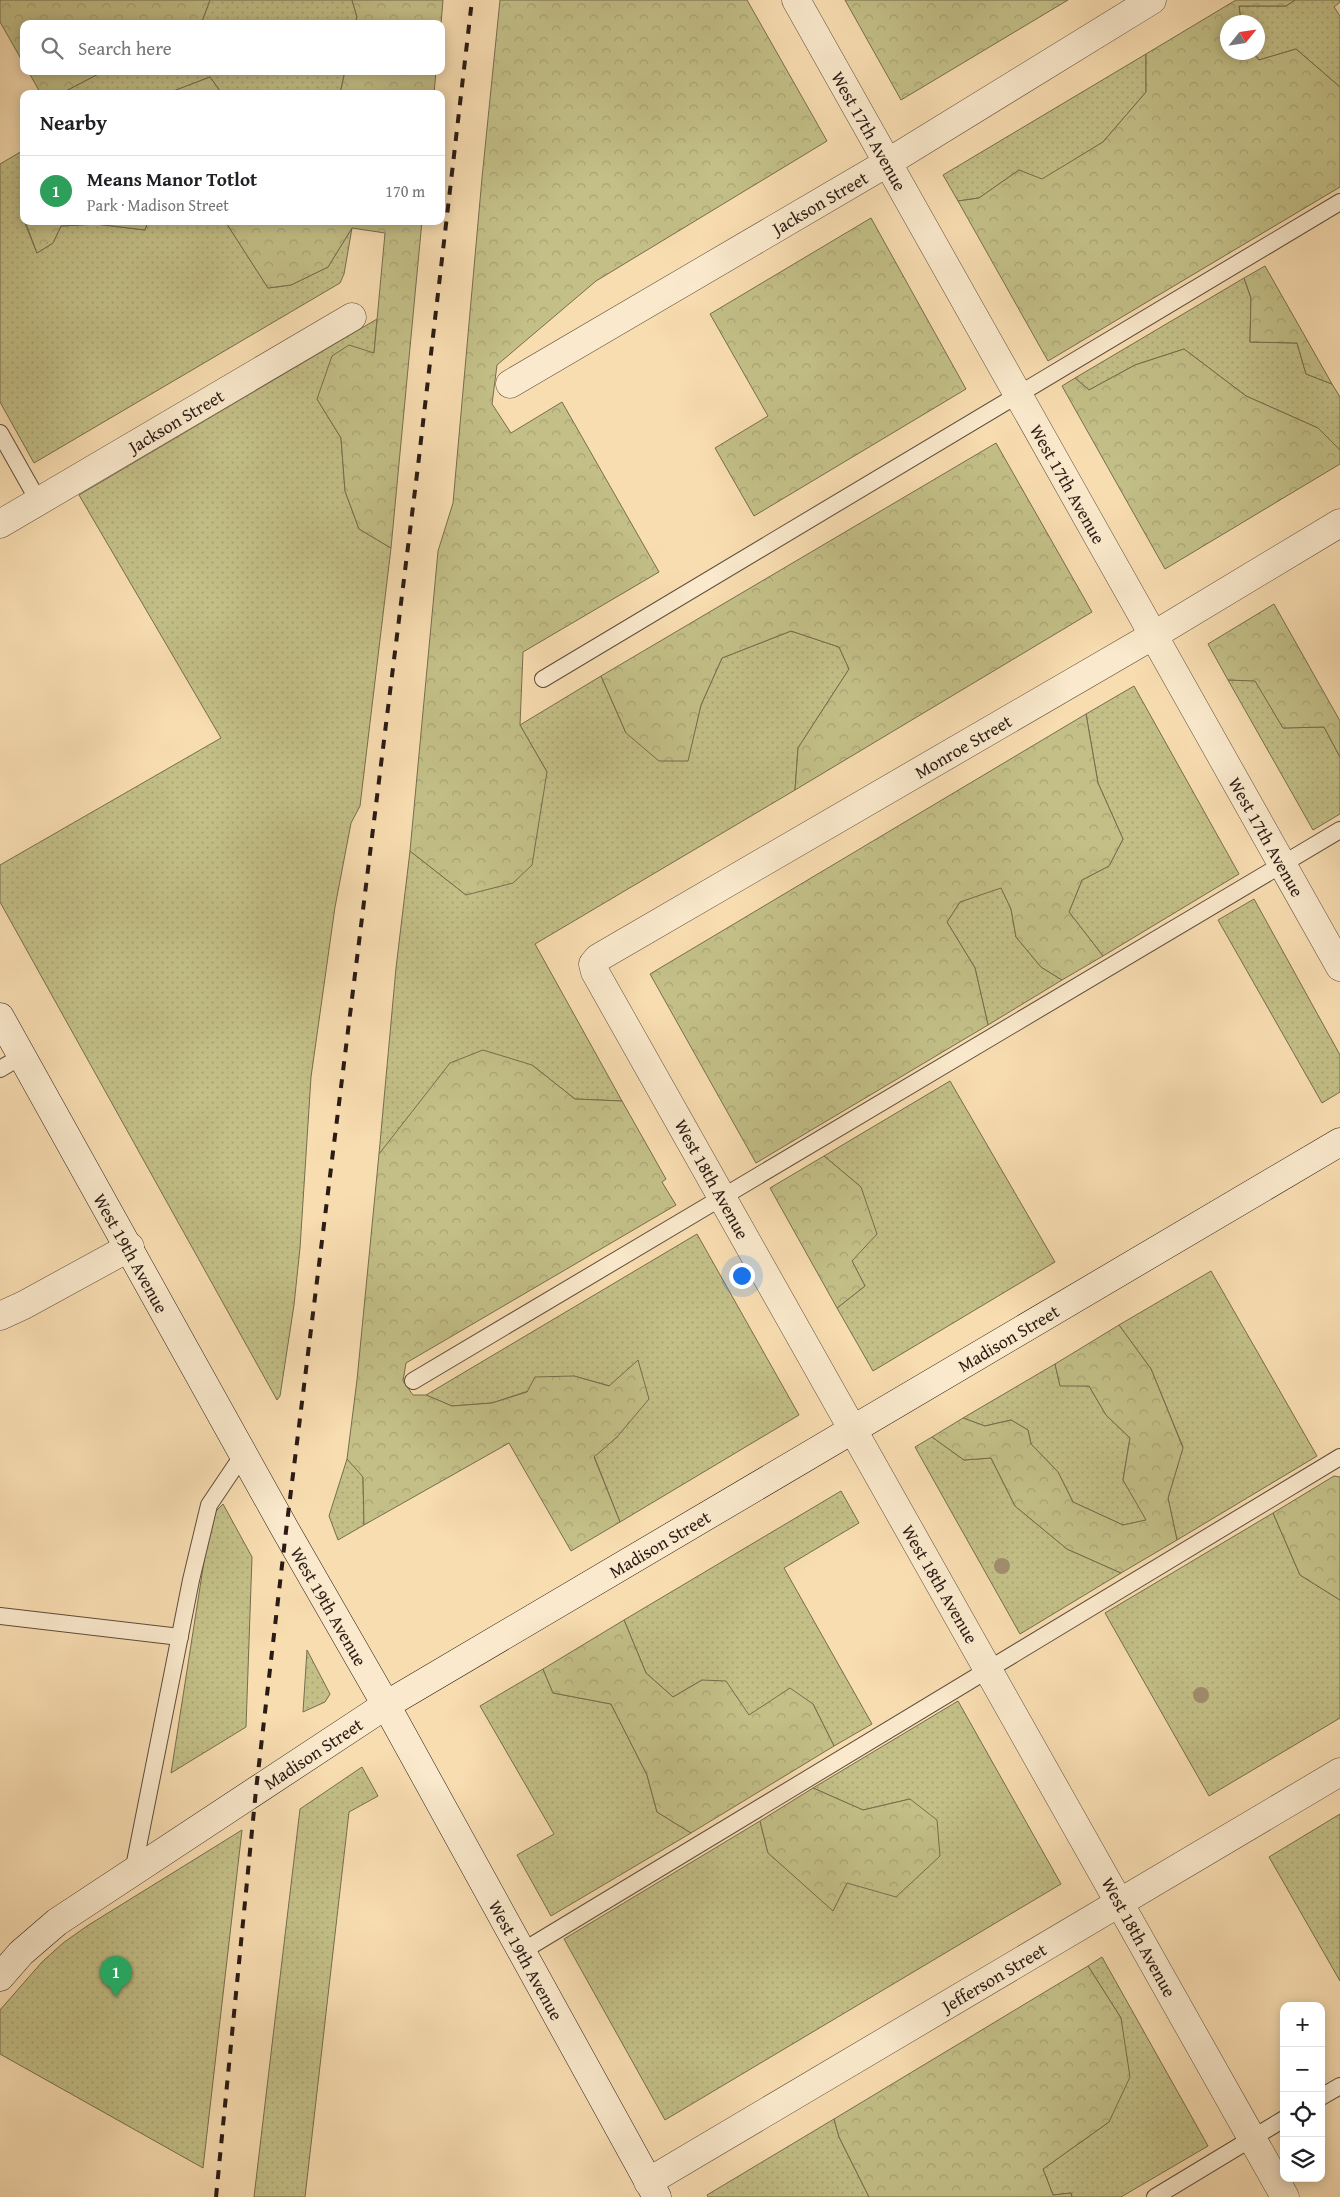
<!DOCTYPE html>
<meta charset="utf-8">
<style>
:root{--surface:#fff;--page:#f6f6f6;--text:#202124;--muted:#757577;--line:#e0e0e0;--accent:#2563eb}
body{margin:0;font-family:"Gentium Book Plus",serif;background:var(--page);color:var(--text)}
.controls{position:absolute;right:15px;bottom:15px;display:grid;overflow:hidden;border-radius:10px;box-shadow:0 2px 12px #0003}
.controls button{width:45px;height:45px;display:grid;place-items:center;padding:0;border:0;border-bottom:1px solid var(--line);background:var(--surface);color:var(--text);font:25px sans-serif}
.compass{position:absolute;left:1220px;top:15px;width:45px;height:45px;border-radius:50%;background:var(--surface);box-shadow:0 2px 12px #0003;rotate:60deg}
.you{position:absolute;left:741px;top:1275px;width:18px;height:18px;margin:-12px;border:4px solid #fff;border-radius:50%;background:#1a73e8;box-shadow:0 0 0 8px #1a73e833}
.badge{display:grid;place-items:center;width:32px;height:32px;border-radius:50%;background:var(--accent);color:#fff;font-size:16px;font-weight:700}
.pin{position:absolute;translate:-50% -41px;filter:drop-shadow(0 1px 2px #0008)}
.pin::after{content:'';position:absolute;top:26px;width:18px;height:15px;background:inherit;clip-path:polygon(0 0,100% 0,50% 100%)}
.list{margin:0;padding:0;list-style:none}
h2{display:flex;justify-content:space-between;align-items:center;height:65px;margin:0;padding:0 20px;font-size:21px}
h2 small{font-size:16px;font-weight:400;color:var(--muted)}
.list li{display:grid;grid-template-columns:32px 1fr auto;gap:15px;align-items:center;box-sizing:border-box;height:70px;padding:0 20px;border-top:1px solid var(--line)}
.list b{display:block;font-size:19px;white-space:nowrap}
.list p{margin:0;font-size:16px;white-space:nowrap;color:var(--muted)}
.list em{font-size:16px;font-style:normal;color:var(--muted)}
.icon{flex:none;width:28px;height:28px;fill:none;stroke:currentColor;stroke-width:2;stroke-linecap:round;stroke-linejoin:round}
.map{position:relative;flex:none;width:1340px;height:2197px;overflow:hidden}
.search{position:absolute;background:var(--surface);box-shadow:0 2px 12px #0003;left:20px;top:20px;width:425px;height:55px;display:flex;align-items:center;gap:12px;box-sizing:border-box;padding:0 18px;border-radius:10px;color:var(--muted);font-size:19px}
.panel{position:absolute;background:var(--surface);box-shadow:0 2px 12px #0003;left:20px;top:90px;width:425px;height:135px;border-radius:10px}
.map>svg:first-child{display:block}
.green{fill:url(#green-dots);stroke:#776d4e}
.forest{fill:url(#forest-crowns);stroke:#776d4e}
.lines{fill:none;stroke-linecap:round;stroke-linejoin:round}
.lane-casing{stroke:#5e4c3c;stroke-width:18}
.street-casing{stroke:#5e4c3c;stroke-width:29}
.secondary-casing{stroke:#2b1b15;stroke-width:29}
.lane{stroke:#fae9cc;stroke-width:16}
.street{stroke:#fae9cc;stroke-width:28}
.secondary{stroke:#fae9cc;stroke-width:28}
.rail{stroke:#2b1b15;stroke-width:4;stroke-dasharray:9 9;stroke-linecap:butt}
.tree{fill:#a18d6e}
.labels{text-anchor:middle;dominant-baseline:central;stroke-width:4;stroke-linejoin:round;paint-order:stroke}
.street-label{font-size:18px;fill:#2b1b15;stroke:#fae9cc}
</style>
<div class="map">
<svg width="1340" height="2197" viewBox="0 0 1340 2197">
<defs>
<pattern id="green-dots" width="8" height="8" patternUnits="userSpaceOnUse" patternTransform="scale(1.25)"><rect width="8" height="8" fill="#c3bf87"/><path d="M2 2h.1M6 6h.1" fill="none" stroke="#a8a474" stroke-width="1.8" stroke-linecap="round"/></pattern>
<pattern id="forest-crowns" width="20" height="18" patternUnits="userSpaceOnUse" patternTransform="scale(1.25)"><rect width="20" height="18" fill="#c3bf87"/><path d="M2 6a3 3 0 1 1 6 0M12 15a3 3 0 1 1 6 0" fill="none" stroke="#a8a474"/></pattern>
</defs>
<rect width="100%" height="100%" fill="#f8ddb1"/>
<filter id="stains"><feTurbulence type="fractalNoise" baseFrequency=".004" numOctaves="4"/><feColorMatrix values="0 0 0 0 .2 0 0 0 0 .09 0 0 0 0 .02 0 0 0 .5 -.17"/></filter>
<radialGradient id="worn" r=".72"><stop offset=".6" stop-color="#630" stop-opacity="0"/><stop offset="1" stop-color="#630" stop-opacity=".3"/></radialGradient>
<g class="green">
<path d="M210,0h142l5,17 -2,7h-154z"/>
<path d="M1295,0h45v2l-6,5 6,9v71l-44,-38 -37,11 -6,-7 5,-1v-30h-17l-2,-16h47z"/>
<path d="M1146,54v38l-43,50 -61,38 -23,-10 -40,28 -21,3 -15,-26z"/>
<path d="M104,71h241l-5,23h-118l-12,-17 -43,17h-107z"/>
<path d="M24,150v71l13,32 16,-10 8,-17 35,-2 49,6 3,-9h77l43,67 23,-3 37,-18 24,-39 -8,46 -4,9 -306,180 -34,-61v-238z"/>
<path d="M1244,278l7,20 -1,44 47,1 9,31 26,10 8,13v53l-22,-22 -72,-32 -62,-47 -49,16 -46,25 -14,-12z"/>
<path d="M377,319l-3,34 -57,46 24,39 4,53 14,38 32,19 -31,258 -9,17 -16,84 -24,170 -11,171 -6,57 -14,91 -3,4 -277,-498v-37l221,-127 -142,-243z"/>
<path d="M791,631l48,16 10,22 -51,79 -3,42 -260,154 87,157 -47,-2 -43,-34 -153,89 17,-186 14,-117 56,44 81,-123 -27,-47 81,-49 25,57 61,28 14,-56 21,-47z"/>
<path d="M1228,680h27l28,48 41,-1 16,30v57l-27,16z"/>
<path d="M1134,686l105,188 -136,82 -34,-44 13,-32 27,-14 14,-27 -25,-56 -12,-69z"/>
<path d="M1001,887l10,22 5,28 25,30 21,13 -74,45 -13,-57 -28,-46 13,-20z"/>
<path d="M1254,899l86,156v37l-18,11 -104,-183z"/>
<path d="M950,1081l105,181 -182,109 -36,-63 28,-22 -13,-25 9,-74 -37,-31z"/>
<path d="M697,1234l102,181 -179,107 -26,-66 23,-19 21,-76 -28,25 -36,-10 -82,27 -40,3 -26,-11z"/>
<path d="M1211,1271l106,185 -140,84 -9,-42 15,-51 -32,-78 -32,-44z"/>
<path d="M1055,1364l5,21 29,1 17,29 24,23 -7,42 24,40 -24,5 -50,-23 -15,-30 -27,-28 -3,-14 -17,-10 -26,6 -22,-8z"/>
<path d="M932,1437l32,23 27,-2 24,48 52,43 54,24 -101,61 -105,-187z"/>
<path d="M347,1459l16,17 1,49 -26,15 -9,-24z"/>
<path d="M841,1491l18,32 -75,45 88,156 -38,22 -21,-42 -65,12 -46,-36 -29,17 -27,-24 -22,-53z"/>
<path d="M223,1504l29,53 -6,170 -75,46 39,-250 3,-9z"/>
<path d="M1273,1513l27,62 40,25v118l-131,78 -104,-183z"/>
<path d="M307,1650l23,44 -5,8 -22,10z"/>
<path d="M543,1669l10,24 58,11 36,71 10,37 34,21 -140,83 -34,-61 37,-21 -74,-128z"/>
<path d="M958,1701l103,183 -396,236 -101,-181 196,-118 8,32 65,57 14,-27 63,-84 -47,11 -50,-22z"/>
<path d="M362,1767l16,29 -29,16 -44,385h-51l46,-388z"/>
<path d="M1340,1814v167l-71,-124z"/>
<path d="M242,1830l-39,338 -203,-114v-44l42,-48 21,-19 24,-17z"/>
<path d="M1102,1957l106,189 -87,51h-49l-1,-4 -18,2 -10,-26 66,-47 12,-104 -33,-52z"/>
<path d="M834,2119l5,18 30,60h-161l-1,-2z"/>
</g>
<g class="forest">
<path d="M0,0h210l-9,24h-177v40l-24,-42z"/>
<path d="M352,0h91l-2,24h-86l2,-7z"/>
<path d="M500,0h247l80,141 -231,140 -99,84 -5,39 19,29 51,-31 97,170 -136,80 -3,73 27,47 -15,93 -19,18 -47,12 -56,-44 28,-300 15,-48 29,-325z"/>
<path d="M845,0h223l-167,100z"/>
<path d="M1236,0h59l-9,6h-47l2,16h-13v30l25,1 6,7 37,-11 44,38v100l-292,174 -90,-160 21,-3 40,-28 23,9 61,-37 43,-50v-38z"/>
<path d="M28,71h76l-44,23h-19z"/>
<path d="M345,71h91l-2,23h-94z"/>
<path d="M210,77l12,17h-55l1,-1z"/>
<path d="M871,218l95,171 -212,127 -39,-68 53,-32 -58,-102z"/>
<path d="M25,221h123l-3,9 -49,-6 -35,2 -8,17 -16,10z"/>
<path d="M225,221h197l-31,327 -32,-19 -14,-38 -4,-53 -24,-39 15,-43 17,-11 25,8 11,-120 -33,-5 -24,39 -37,18 -23,3z"/>
<path d="M1265,266l67,118 -26,-10 -9,-31 -47,-1 1,-44 -7,-20z"/>
<path d="M1184,349l62,47 72,32 22,22v14l-175,105 -103,-183 13,-8 14,12 46,-25z"/>
<path d="M996,443l96,169 -297,178 3,-42 51,-79 -10,-22 -48,-16 -69,27 -21,47 -13,56h-29l-33,-28 -25,-57z"/>
<path d="M1274,604l66,117v36l-16,-30 -41,1 -28,-47 -27,-1 -20,-36z"/>
<path d="M1086,714l12,69 25,56 -14,27 -27,14 -13,32 34,44 -41,24 -21,-13 -25,-30 -5,-28 -10,-21 -41,14 -13,20 28,46 13,57 -232,138 -106,-189z"/>
<path d="M483,1050l49,15 43,34 47,2 44,78 -4,3 14,23 -270,158 -3,18 10,14h13l26,11 40,-3 35,-11 8,-15 39,-1 35,10 29,-26 11,39 -32,38 -23,20 26,65 -49,29 -62,-108 -145,82 -1,-48 -16,-18 10,-79 22,-226 71,-91z"/>
<path d="M824,1156l37,31 16,47 -25,27 13,25 -28,22 -67,-120z"/>
<path d="M1119,1325l32,44 32,79 -15,50 9,42 -56,33 -54,-24 -52,-43 -24,-48 -27,2 -32,-23 31,-19 22,8 26,-6 17,10 3,14 27,28 15,30 50,23 23,-5 -23,-40 7,-42 -24,-23 -17,-29h-29l-5,-22z"/>
<path d="M1334,1476l6,1v123l-40,-25 -27,-62z"/>
<path d="M624,1620l22,53 27,24 29,-17 24,1 23,34 41,-27 23,16 21,42 -143,87 -34,-21 -10,-37 -36,-71 -58,-11 -10,-24z"/>
<path d="M813,1788l50,22 47,-11 27,21 3,36 -44,41 -49,-14 -14,28 -65,-58 -8,-32z"/>
<path d="M1088,1966l33,52 9,59 -21,45 -66,47 10,26 18,-2 1,4h-203l-30,-60 -5,-18z"/>
</g>
<g class="lines">
<g class="lane-casing">
<g id="lane">
<path d="M0,433l39,69"/>
<path d="M543,679l797,-477"/>
<path d="M0,1069l22,-13"/>
<path d="M413,1381l927,-551"/>
<path d="M0,1616l180,21"/>
<path d="M133,1872l58,-292 18,-75 35,-52"/>
<path d="M521,1952l819,-495"/>
<path d="M1321,2097l19,-11"/>
<path d="M1155,2197l129,-78"/>
</g>
</g>
<g class="street-casing">
<g id="street">
<path id="s1" d="M796,0l544,967"/>
<path id="s2" d="M510,384l377,-221 265,-163"/>
<path id="s3" d="M0,524l352,-207"/>
<path d="M0,1316l24,-11 106,-58"/>
<path id="s4" d="M648,2182l692,-410"/>
<path id="s5" d="M1285,2197l-690,-1225 -2,-8 5,-6 556,-323 186,-112"/>
</g>
</g>
<g class="secondary-casing">
<g id="secondary">
<path id="s6" d="M0,1017l286,514 100,174 271,492"/>
<path id="s7" d="M0,1977l21,-24 36,-31 329,-217 954,-563"/>
</g>
</g>
<use href="#lane" class="lane"/>
<use href="#street" class="street"/>
<use href="#secondary" class="secondary"/>
<path class="rail" d="M216,2197l40,-407 30,-259 132,-1065 54,-466"/>
</g>
<g class="tree">
<circle cx="1002" cy="1566" r="8"/>
<circle cx="1201" cy="1695" r="8"/>
</g>
<g class="labels">
<g class="street-label">
<text stroke="none"><textPath href="#s1" startOffset="150">West 17th Avenue</textPath></text>
<text stroke="none"><textPath href="#s2" startOffset="359">Jackson Street</textPath></text>
<text stroke="none"><textPath href="#s3" startOffset="204">Jackson Street</textPath></text>
<text stroke="none"><textPath href="#s1" startOffset="555">West 17th Avenue</textPath></text>
<text stroke="none"><textPath href="#s5" startOffset="1844">Monroe Street</textPath></text>
<text stroke="none"><textPath href="#s1" startOffset="960">West 17th Avenue</textPath></text>
<text transform="translate(712 1179) rotate(61)">West 18th Avenue</text>
<text stroke="none"><textPath href="#s6" startOffset="270">West 19th Avenue</textPath></text>
<text stroke="none"><textPath href="#s7" startOffset="1196">Madison Street</textPath></text>
<text stroke="none"><textPath href="#s7" startOffset="791">Madison Street</textPath></text>
<text transform="translate(940 1584) rotate(60)">West 18th Avenue</text>
<text stroke="none"><textPath href="#s6" startOffset="675">West 19th Avenue</textPath></text>
<text stroke="none"><textPath href="#s7" startOffset="386">Madison Street</textPath></text>
<text transform="translate(1139 1937) rotate(61)">West 18th Avenue</text>
<text stroke="none"><textPath href="#s6" startOffset="1080">West 19th Avenue</textPath></text>
<text stroke="none"><textPath href="#s4" startOffset="402">Jefferson Street</textPath></text>
</g>
</g>
<rect width="100%" height="100%" filter="url(#stains)"/>
<rect width="100%" height="100%" fill="url(#worn)"/>
</svg>
<div class="controls">
<button>+</button>
<button>−</button>
<button><svg class="icon" aria-label="locate" viewBox="0 0 24 24"><circle cx="12" cy="12" r="6"/><path d="M12 2v4M12 18v4M2 12h4M18 12h4"/></svg></button>
<button><svg class="icon" aria-label="layers" viewBox="0 0 24 24"><path d="M12 4l9 5-9 5-9-5zM3 14l9 5 9-5"/></svg></button>
</div>
<svg class="compass" viewBox="-18 -18 36 36"><path d="M0-13l5 13h-10z" fill="#e53935"/><path d="M0 13l5-13h-10z" fill="#757577"/></svg>
<div class="you"></div>
<div class="pin badge" style="left:116px;top:1997px;background:#2e9e5b">1</div>
<div class="search"><svg class="icon" aria-label="search" viewBox="0 0 24 24"><circle cx="10" cy="10" r="6"/><path d="M15 15l6 6"/></svg>Search here</div>
<section class="panel">
<h2>Nearby<small></small></h2>
<ul class="list">
<li><span class="badge" style="background:#2e9e5b">1</span><div><b>Means Manor Totlot</b><p>Park · Madison Street</p></div><em>170 m</em></li>
</ul>
</section>
</div>
